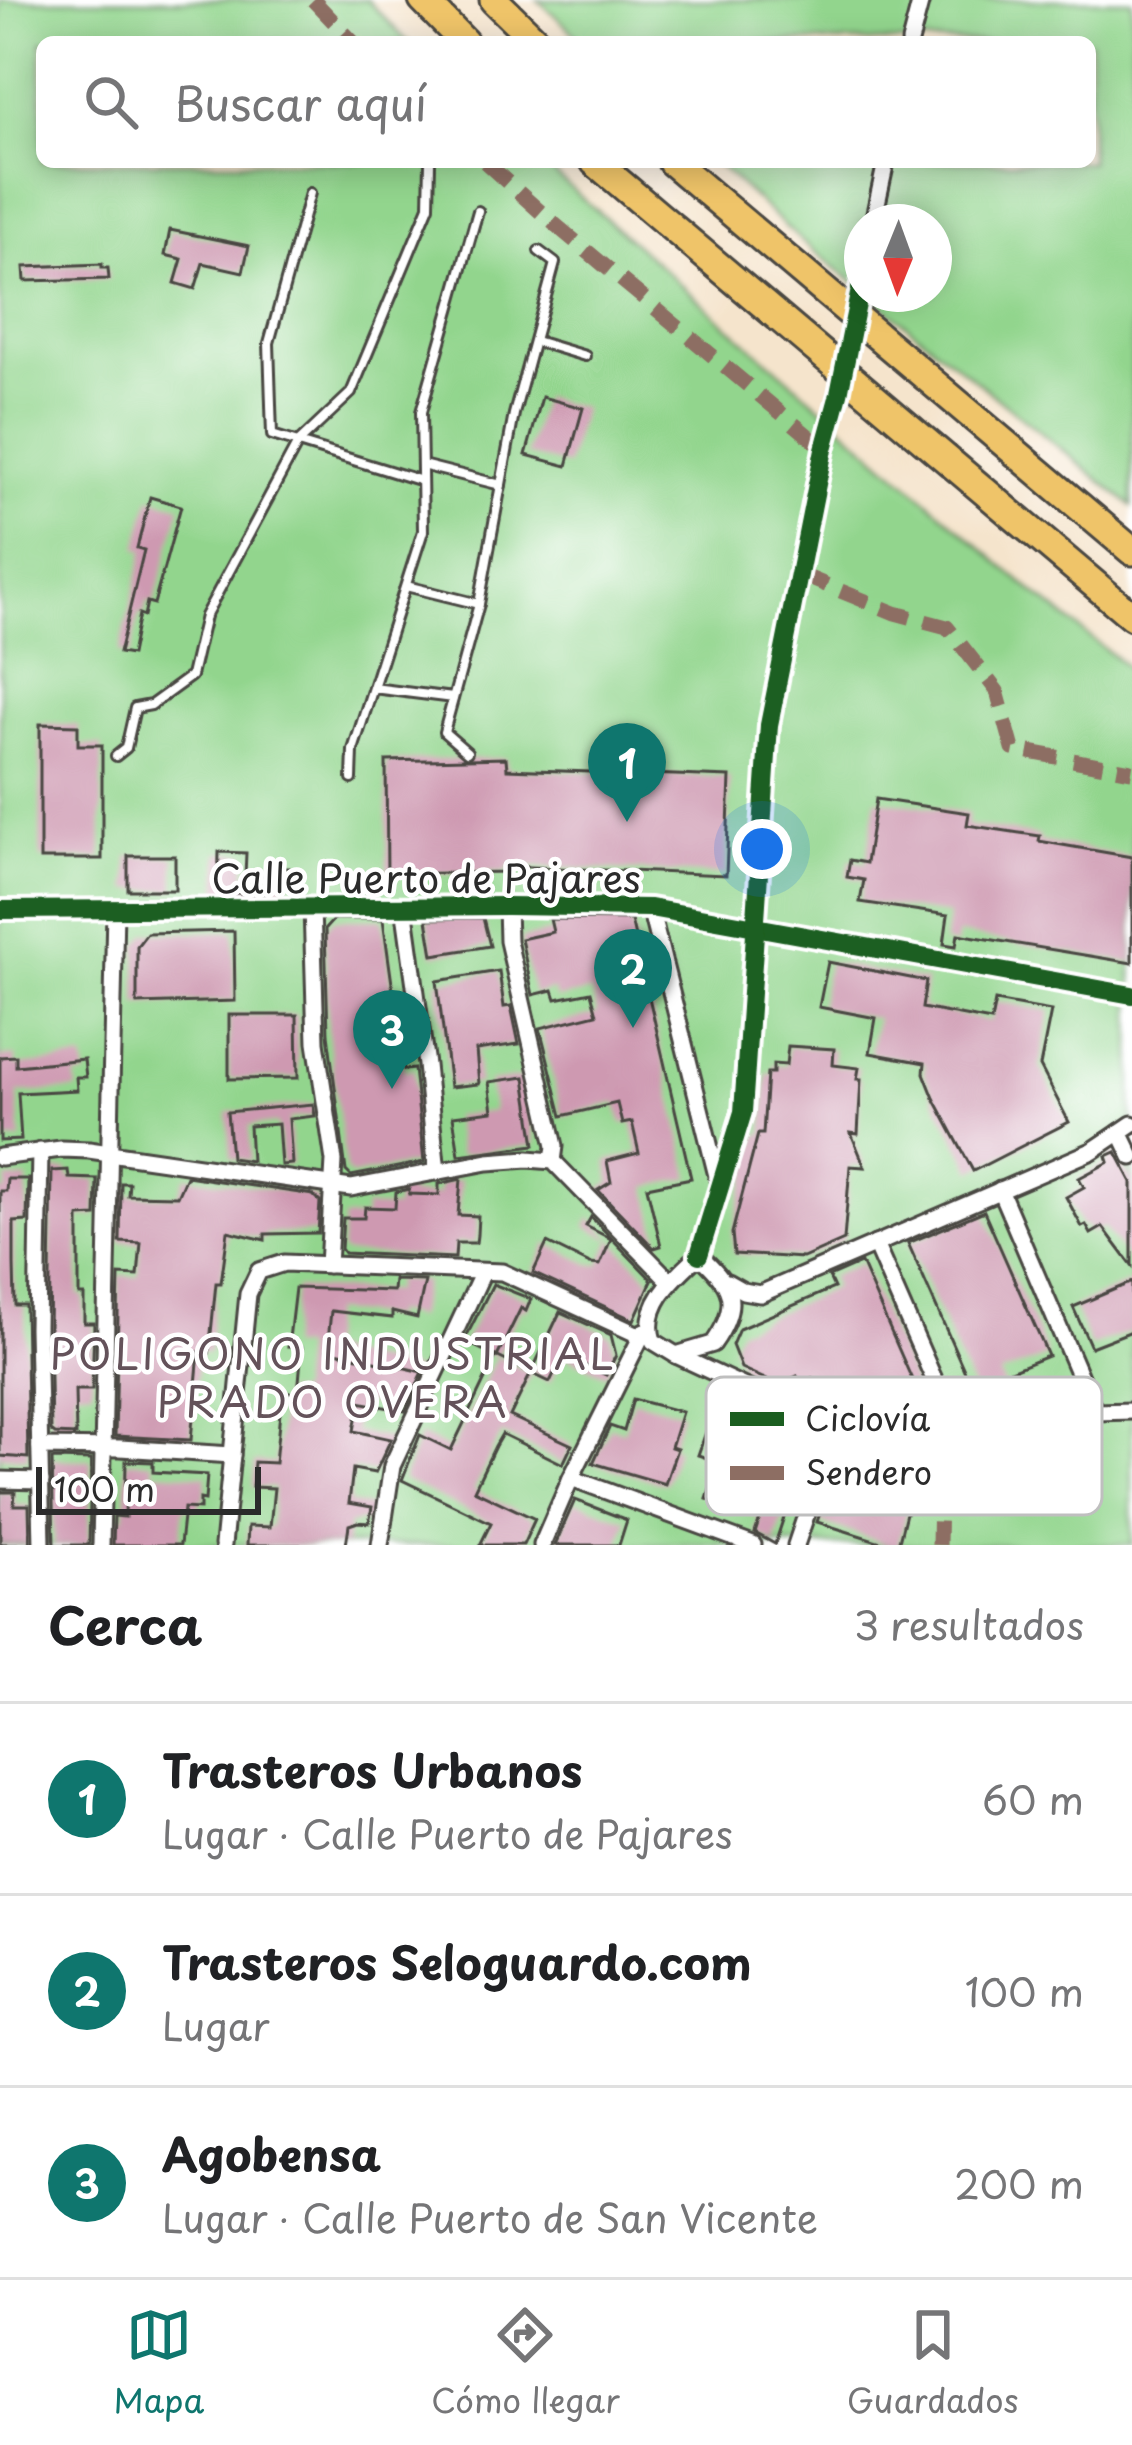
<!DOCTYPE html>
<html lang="es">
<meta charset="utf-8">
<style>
:root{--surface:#fff;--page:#f2f2f2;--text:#202124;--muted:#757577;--line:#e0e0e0;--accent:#0f766e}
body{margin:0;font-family:"Playpen Sans",sans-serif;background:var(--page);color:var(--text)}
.compass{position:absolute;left:844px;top:204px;width:108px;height:108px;border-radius:50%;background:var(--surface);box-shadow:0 6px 30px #0003;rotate:181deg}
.scale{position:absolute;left:36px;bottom:30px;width:225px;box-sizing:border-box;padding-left:12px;border:6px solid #2b2b2b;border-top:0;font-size:33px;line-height:42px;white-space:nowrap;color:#2b2b2b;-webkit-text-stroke:9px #fff;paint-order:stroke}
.you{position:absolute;left:762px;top:849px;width:42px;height:42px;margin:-30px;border:9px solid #fff;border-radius:50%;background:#1a73e8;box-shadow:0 0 0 18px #1a73e833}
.badge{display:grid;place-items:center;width:78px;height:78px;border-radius:50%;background:var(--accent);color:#fff;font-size:39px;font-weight:700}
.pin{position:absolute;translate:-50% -99px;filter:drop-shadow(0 3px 6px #0008)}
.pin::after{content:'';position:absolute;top:63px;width:42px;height:36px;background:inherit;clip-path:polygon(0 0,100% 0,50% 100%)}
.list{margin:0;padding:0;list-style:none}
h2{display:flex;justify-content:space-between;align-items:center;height:156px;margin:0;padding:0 48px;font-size:51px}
h2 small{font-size:39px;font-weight:400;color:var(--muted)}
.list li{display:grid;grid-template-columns:78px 1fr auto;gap:36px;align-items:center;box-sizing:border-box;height:192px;padding:0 48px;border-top:3px solid var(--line)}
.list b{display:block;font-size:45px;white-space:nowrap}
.list p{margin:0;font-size:39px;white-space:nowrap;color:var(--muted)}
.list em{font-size:39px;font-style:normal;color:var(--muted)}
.icon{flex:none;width:66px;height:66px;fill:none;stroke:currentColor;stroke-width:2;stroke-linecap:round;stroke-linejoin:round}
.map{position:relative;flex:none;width:1132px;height:1545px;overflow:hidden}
.search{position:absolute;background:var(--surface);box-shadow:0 6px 30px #0003;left:36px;right:36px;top:36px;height:132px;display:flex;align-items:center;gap:30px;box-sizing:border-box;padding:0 42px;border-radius:18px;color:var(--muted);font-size:45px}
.sheet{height:732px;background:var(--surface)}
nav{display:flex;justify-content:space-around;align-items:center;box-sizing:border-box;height:168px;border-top:3px solid var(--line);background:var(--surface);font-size:33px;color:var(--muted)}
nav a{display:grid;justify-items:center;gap:6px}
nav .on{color:var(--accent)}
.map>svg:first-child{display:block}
.green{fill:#92d58d;stroke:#5e805c;stroke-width:3}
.building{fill:#ce99b1}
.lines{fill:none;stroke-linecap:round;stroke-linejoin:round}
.street-tunnel{stroke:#cdbfac;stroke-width:15;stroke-dasharray:15 8;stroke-linecap:butt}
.lane-casing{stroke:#494743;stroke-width:14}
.street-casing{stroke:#494743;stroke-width:21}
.highway-casing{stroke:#494743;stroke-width:33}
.lane{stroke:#fff;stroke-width:8}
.street{stroke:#fff;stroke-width:15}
.highway{stroke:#efc469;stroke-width:27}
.quiet{stroke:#8d6e63;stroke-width:15;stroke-dasharray:30 15;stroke-linecap:butt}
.cycleway-casing{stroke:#fff;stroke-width:26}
.cycleway{stroke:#1b5e20;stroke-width:18}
.labels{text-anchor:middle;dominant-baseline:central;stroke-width:9;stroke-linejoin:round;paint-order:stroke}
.street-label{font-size:39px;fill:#2b2b2b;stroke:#fff}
.neighbourhood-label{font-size:42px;letter-spacing:3px;fill:#64525a;stroke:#fff}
.key{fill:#fff;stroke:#bfbfbf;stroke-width:3}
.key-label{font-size:33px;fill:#2b2b2b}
</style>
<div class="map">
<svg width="1132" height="1545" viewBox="0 0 1132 1545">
<rect width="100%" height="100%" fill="#fff"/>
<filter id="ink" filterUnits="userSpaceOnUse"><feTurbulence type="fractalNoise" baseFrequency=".00833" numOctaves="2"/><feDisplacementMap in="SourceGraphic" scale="24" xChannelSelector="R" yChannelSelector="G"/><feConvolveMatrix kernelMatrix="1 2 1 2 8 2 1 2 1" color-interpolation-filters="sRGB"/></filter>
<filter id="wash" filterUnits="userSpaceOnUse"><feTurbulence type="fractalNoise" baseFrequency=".004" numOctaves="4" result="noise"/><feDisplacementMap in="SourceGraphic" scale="48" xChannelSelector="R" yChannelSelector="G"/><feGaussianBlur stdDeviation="2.7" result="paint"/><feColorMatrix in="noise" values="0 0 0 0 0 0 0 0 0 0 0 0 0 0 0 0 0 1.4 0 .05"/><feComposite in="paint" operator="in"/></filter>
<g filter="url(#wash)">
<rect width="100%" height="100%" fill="#f5e4cc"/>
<g class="green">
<path d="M0,0h367l41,42h-366v120h499l474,415 117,94v874h-1132z"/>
<path d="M538,0h594v506l-264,-212h66v-72h-72v67l-64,-51 -83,-76h375v-120h-506z"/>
</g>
<g id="blocks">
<g class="building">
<path d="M170,230l79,16 -6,26 -40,-9 -8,26 -20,-6 7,-24 -17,-4z"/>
<path d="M102,264v4h6l1,11 -84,2 -1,-14z"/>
<path d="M542,397l41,11 -16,58 -41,-11z"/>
<path d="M150,497l31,9 -27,98 -7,-2 -3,14 -5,-2 -8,41 -12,-2 25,-103 -7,-2z"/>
<path d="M40,724l38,1v20h24v114h-62z"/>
<path d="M506,758l1,11 223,8 -4,98 -218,-9 1,6 -122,2 -1,-113z"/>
<path d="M876,799l93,14 -2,12 73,11 -1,5 93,16v106l-174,-29 -2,12 -12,-2 4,-29 -88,-13 4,-22 -17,-3 3,-17 16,3z"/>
<path d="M219,852l27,1 -1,23h28v-8h16l-1,20h-24v5h-46z"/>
<rect x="128" y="856" width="47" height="34"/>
<path d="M483,918l7,28 -57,9 -6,-36z"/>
<path d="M334,919h49l21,151 10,-1 10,93 -73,14 -5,-5 -18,-137 -3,-105z"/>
<path d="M550,919l81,1 60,258 -44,9 14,59 -7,2 -56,-58 13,-8 -4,-21 32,-8 -7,-31 -10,2 -5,-21 -55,13 -22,-88 57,-14 -6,-22 -35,7 -3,-9 -20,5 -12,-56 32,-7z"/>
<path d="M234,931l1,70 -98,3v-58l10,-13z"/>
<path d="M828,962l98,19 -4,27 69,13 4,-20 56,10 -11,55 29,56 -96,49 -39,-73 -10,-25 1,-10 -55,-10 6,-35 -57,-11z"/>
<path d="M499,971l5,36 7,-1 8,38 -43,6 3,34 -29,3 -13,-106z"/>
<path d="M229,1015h68l1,63 -69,1z"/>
<path d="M788,1046l46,3 -1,16 26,3 -2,11h4l-3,55 -7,-1 14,34 -15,-1 -6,74 -41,18 -69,-4 -2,-21 26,-99h5l4,-61h6v-9l13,1z"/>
<path d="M16,1056v10l68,-7 2,18h-10l1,13 -59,3 3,47 -21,1v-84z"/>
<path d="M525,1077l10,68 -76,10 -6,-39 40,-5 -4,-29z"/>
<path d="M313,1104l2,12 -26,3 3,45 -11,1 -3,-41 -29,2 2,35 -20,-3 -4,-46z"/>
<path d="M1116,1152l16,30v84l-29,-39 -12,7 -5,-9 -4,2 -16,-30 18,-10 -5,-9 30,-16 -2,-6z"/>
<path d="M68,1170l1,8 28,1 -1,37 -17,1v78h5v28h10l-2,67h-17l1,45 -21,-1 -4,-3 -2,-103 3,-157z"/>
<path d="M186,1176l127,19 7,7 -2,31 -53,1v6l-37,-9 -7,52h-5l-7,70 -10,-1 -8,88 -76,-4 4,-161 19,1 3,-33 -21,-1 1,-59h8l-1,12 49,1z"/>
<path d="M7,1179h21l-1,42 -13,1v42l1,41h10l3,153 -28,-2v-265h6z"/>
<path d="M461,1179l-3,36 20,1 -1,19 -1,8h-20l-1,15 -111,-5 -3,-4 2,-31h21l1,-11 30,1 1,-16 13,-3v5l30,1v-11z"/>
<path d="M984,1211l64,145 -48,19 14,33 -31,5 -75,-170z"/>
<path d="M591,1217l61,63 -18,40 -101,-47 14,-30 43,21 10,1 11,-26 -25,-13z"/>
<path d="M861,1263l56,128 12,29 -37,3 -6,-15 -26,12 -8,-18 -20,9 -9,-21 -5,2 -6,-14 -12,5 -3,-7 -19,9 -37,-17 -9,-23 7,-16 95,-41 -5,-11z"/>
<path d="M394,1280l31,1 -8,37 -25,-6v6l-61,-7 -4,39 96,22 -18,39 -46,-9 -5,29 37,8 -16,34 -22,-4 -4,34 23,4 -3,16 -11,-1 -9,3 -3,20h-99l1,-19 22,1 4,-39 -22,-1 2,-25 21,1 7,-71 16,1 4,-45 -14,-1 7,-59 98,3z"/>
<path d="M1132,1282v49l-41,16 -18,-40z"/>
<path d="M493,1284l38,15 -5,12 -5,-3 -24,49 -33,-16z"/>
<path d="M560,1312l51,23 5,20 -10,20 -43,-20 -13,27 -19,-9z"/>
<path d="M496,1356l35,17 -21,43 62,29 -9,19 -61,-30 -7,12 -21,44 61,29 -12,26h-43l11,-22 -89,-43 18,-45 31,15z"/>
<path d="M633,1399l49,13 -11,35 6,2 -12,35 -72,-21 17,-37 14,5z"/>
<path d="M714,1409l95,32 -34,103 -20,-11 5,-15 -53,-19 12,-37 -21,-7z"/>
<path d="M850,1447l33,5 -9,24 38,13 -14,56h-8l-73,-23 23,-68z"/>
<path d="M52,1459l39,1 -2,85h-35z"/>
<path d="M126,1461l27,1v10l54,3 -2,25 -5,-1v10l-16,-1 -4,37h-67l1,-29 11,1z"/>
<path d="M0,1492h15l-1,13h15l1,39h-30z"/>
<path d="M575,1500l52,20 -8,25h-64z"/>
</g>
</g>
</g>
<g filter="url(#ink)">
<use href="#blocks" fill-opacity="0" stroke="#494743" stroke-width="3"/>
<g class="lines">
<path class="street-tunnel" d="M843,375l12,-58"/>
<g class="lane-casing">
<g id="lane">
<path d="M310,193l-41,150 3,92 150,46"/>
<path d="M535,341l50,15"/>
<path d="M422,465l79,20"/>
<path d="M406,586l73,18"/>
<path d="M373,688l80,10"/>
<path d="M467,752l-23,-20 35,-128 35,-190 41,-151 -16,-12"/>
<path d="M116,756l10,-8 9,-40 16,-3 40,-29 14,-60 93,-173 53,-50 78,-187 1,-44"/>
<path d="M352,779l1,-29 70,-219 -2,-119 57,-201"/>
</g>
</g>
<g class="street-casing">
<g id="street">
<path d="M910,42l11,-42"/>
<path d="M873,222l13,-60"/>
<path d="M859,296l3,-17"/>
<path d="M404,906l22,159 11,107"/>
<path d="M507,906l1,35 47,205 -2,15"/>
<path d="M312,907l4,135 18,119 -6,104"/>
<path d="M650,908l69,276"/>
<path d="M0,910l507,-4 143,2 482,87"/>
<path d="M1120,1132l12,25"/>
<path d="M40,1151l-3,177 5,217"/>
<path d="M0,1157l61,-8 28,1 262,38 137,-26 40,-3 25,2 117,120"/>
<path d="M1000,1190l95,222"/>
<path d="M875,1244l82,188"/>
<path d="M699,1255l44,-143 26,-387 55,-276 15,-55"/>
<path d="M699,1255c33,30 43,48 14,89l-37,11 -23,-14c-12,-36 22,-64 46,-86z"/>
<path d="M727,1282l16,9 17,3 332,-143 40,-27"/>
<path d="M676,1355l159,74 31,8 91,-5 138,-20 37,-1"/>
<path d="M40,1447l80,1 112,7"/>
<path d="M571,1478l182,67"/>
<path d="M0,1480l41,1"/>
<path d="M101,1545l14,-636"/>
<path d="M223,1545l25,-251 11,-23 25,-8 218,9 139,64"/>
<path d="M380,1545l12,-79 91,-194"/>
<path d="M542,1545l29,-67 73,-147"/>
<path d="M796,1545l39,-116"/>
</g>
</g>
<g class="highway-casing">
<g id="highway">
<path d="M423,0l41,42"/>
<path d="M494,0l43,42"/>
<path d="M595,162l537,454"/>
<path d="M672,162l460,389"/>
</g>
</g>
<use href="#lane" class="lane"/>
<use href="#street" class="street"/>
<use href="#highway" class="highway"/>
<g class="quiet">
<path d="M313,0l40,42"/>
<path d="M485,162l60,54 279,233"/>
<path d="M799,574l96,39 52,14 50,64 16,58 119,22"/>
<path d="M923,1434l17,57 -1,54"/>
</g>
<g class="cycleway-casing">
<g id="cycleway">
<path d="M0,910l507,-4 143,2 482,87"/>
<path d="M699,1255l44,-143 26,-387 55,-276 15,-55 23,-115"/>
</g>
</g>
<use href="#cycleway" class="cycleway"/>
</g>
</g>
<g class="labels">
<g class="street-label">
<text x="426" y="876">Calle Puerto de Pajares</text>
</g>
<g class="neighbourhood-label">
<text x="333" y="1352">POLIGONO INDUSTRIAL<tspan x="333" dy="48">PRADO OVERA</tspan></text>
</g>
</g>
<rect x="706" y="1377" width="396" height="138" rx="18" class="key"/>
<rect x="730" y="1412" width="54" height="14" fill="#1b5e20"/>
<rect x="730" y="1466" width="54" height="14" fill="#8d6e63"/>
<g class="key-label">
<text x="805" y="1431">Ciclovía</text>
<text x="805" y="1485">Sendero</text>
</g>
</svg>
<svg class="compass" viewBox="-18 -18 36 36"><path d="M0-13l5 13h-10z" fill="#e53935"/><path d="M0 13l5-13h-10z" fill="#757577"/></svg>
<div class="scale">100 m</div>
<div class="you"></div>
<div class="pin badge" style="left:627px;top:822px">1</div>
<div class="pin badge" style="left:633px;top:1028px">2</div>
<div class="pin badge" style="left:392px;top:1089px">3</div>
<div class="search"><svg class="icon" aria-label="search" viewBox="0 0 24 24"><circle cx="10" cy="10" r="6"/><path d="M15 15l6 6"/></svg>Buscar aquí</div>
</div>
<section class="sheet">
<h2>Cerca<small>3 resultados</small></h2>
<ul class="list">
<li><span class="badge">1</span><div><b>Trasteros Urbanos</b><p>Lugar · Calle Puerto de Pajares</p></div><em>60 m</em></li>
<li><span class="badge">2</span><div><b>Trasteros Seloguardo.com</b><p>Lugar</p></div><em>100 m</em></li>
<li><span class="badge">3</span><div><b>Agobensa</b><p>Lugar · Calle Puerto de San Vicente</p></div><em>200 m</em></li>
</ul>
</section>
<nav>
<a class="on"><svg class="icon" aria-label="map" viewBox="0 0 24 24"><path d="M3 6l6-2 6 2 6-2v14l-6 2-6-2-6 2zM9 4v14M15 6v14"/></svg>Mapa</a>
<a><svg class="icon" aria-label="directions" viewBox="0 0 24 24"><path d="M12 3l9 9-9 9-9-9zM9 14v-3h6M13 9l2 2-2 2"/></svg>Cómo llegar</a>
<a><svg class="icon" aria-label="saved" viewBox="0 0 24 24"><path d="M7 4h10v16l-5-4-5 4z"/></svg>Guardados</a>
</nav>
